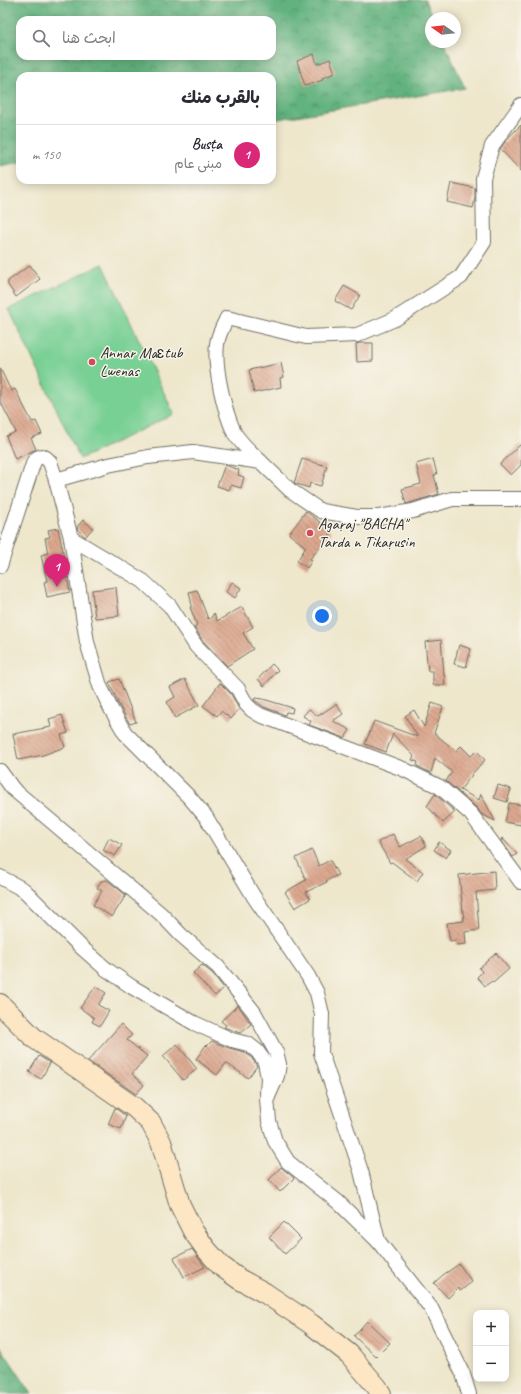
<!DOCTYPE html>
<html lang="ar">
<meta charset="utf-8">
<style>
:root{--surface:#fff;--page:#f2f2f3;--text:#2b2b33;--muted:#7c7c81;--line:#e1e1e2;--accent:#db2777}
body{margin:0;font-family:Caveat,"Playpen Sans Arabic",sans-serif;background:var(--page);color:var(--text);direction:rtl}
.controls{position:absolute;right:12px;bottom:12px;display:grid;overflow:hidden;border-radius:8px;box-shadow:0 2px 10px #0003}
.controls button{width:36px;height:36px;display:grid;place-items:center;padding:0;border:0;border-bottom:1px solid var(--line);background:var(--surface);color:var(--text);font:20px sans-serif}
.compass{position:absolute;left:425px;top:12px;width:36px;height:36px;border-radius:50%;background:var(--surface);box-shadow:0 2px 10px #0003;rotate:285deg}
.you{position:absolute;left:322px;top:616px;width:14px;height:14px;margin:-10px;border:3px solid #fff;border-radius:50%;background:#1a73e8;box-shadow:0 0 0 6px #1a73e833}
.badge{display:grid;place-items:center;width:26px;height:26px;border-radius:50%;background:var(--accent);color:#fff;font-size:13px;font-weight:700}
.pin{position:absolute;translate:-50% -33px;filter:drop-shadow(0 1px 2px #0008)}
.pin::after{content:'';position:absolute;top:21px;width:14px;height:12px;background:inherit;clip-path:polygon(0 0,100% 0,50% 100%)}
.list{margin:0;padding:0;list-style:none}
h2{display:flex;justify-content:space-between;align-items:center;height:52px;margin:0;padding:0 16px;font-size:17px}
h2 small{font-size:13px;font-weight:400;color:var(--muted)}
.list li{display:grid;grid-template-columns:26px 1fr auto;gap:12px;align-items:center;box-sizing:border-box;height:60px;padding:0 16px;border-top:1px solid var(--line)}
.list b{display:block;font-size:15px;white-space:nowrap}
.list p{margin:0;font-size:13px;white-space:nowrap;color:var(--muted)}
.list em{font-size:13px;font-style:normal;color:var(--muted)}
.icon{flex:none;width:22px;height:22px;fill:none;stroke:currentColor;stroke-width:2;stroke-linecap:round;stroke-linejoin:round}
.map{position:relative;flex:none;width:521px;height:1394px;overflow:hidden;direction:ltr}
.search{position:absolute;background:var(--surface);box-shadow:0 2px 10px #0003;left:16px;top:16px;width:260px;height:44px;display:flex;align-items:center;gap:10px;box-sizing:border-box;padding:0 14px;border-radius:12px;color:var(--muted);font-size:15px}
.panel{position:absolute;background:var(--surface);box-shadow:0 2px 10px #0003;left:16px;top:72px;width:260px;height:112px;border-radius:12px;direction:rtl}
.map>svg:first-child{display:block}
.grass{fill:#79d095;stroke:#527e60}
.forest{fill:url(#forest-crowns);stroke:#466e54;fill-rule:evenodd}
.building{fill:url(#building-back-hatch)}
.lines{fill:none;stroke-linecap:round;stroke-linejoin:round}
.street-casing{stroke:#6f6d63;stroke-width:16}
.secondary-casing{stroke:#6f6d63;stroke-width:22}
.street{stroke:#fff;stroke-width:14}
.secondary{stroke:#fce6c4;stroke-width:20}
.poi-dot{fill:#d1495b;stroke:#f7f3e8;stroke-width:1.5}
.labels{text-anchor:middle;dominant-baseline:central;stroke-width:3;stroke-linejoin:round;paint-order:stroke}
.poi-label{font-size:16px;fill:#2b2b2b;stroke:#f7f3e8;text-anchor:start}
</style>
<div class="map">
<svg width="521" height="1394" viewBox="0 0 521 1394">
<defs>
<pattern id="forest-crowns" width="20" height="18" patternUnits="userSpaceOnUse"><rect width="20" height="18" fill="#62b27e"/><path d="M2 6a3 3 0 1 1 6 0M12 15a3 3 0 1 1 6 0" fill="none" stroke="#519167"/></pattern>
<pattern id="building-back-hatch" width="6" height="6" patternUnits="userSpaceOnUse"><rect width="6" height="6" fill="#dca88f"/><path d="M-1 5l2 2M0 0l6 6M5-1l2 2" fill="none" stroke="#b38975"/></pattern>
</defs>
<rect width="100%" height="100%" fill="#f7f3e8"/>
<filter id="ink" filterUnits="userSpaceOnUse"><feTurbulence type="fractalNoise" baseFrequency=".025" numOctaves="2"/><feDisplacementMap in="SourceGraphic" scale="8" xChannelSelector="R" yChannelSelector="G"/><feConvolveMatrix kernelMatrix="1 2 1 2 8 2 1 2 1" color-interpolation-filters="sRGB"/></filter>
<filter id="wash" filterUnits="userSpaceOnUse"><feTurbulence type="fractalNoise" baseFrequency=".012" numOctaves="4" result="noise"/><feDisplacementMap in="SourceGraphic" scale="16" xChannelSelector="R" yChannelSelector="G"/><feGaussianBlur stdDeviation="0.9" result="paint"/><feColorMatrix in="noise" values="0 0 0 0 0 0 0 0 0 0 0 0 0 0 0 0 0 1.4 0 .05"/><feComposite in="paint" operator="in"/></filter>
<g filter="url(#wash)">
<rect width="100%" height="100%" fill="#eee7cc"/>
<path class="grass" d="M103,264l71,150 -94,45 -71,-150z"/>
<g class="forest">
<path d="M0,0h425l8,18h-2v24h13l21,46 -193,32v-44h-252v86l-20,4zM20,20h252v36h-252z"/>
<path d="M0,1346l32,48h-32z"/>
</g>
<g id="blocks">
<g class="building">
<path d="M314,54l3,10 13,-5 5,14 -13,5 1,2 -18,6 -8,-25z"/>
<path d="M521,125v46l-21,-22 8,-11z"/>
<path d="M451,183l24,5v10l-2,10 -26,-6z"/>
<path d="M30,265l10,14 -24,18 -8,-12v-4z"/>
<path d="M344,286l16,9 -9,15 -16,-9z"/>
<path d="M360,343h13v18l-16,1 -1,-18z"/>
<path d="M281,363l3,14 -4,1 1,9 -27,6 -5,-23z"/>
<path d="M0,368l11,23 4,-2 17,33 4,-1 6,13 -11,4 5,11 -21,10 -9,-23 10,-4 -16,-31z"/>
<path d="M521,444v21l-10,10 -11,-11z"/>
<path d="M302,459l25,7 -6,20 -11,-3 -1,5 -15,-5z"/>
<path d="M433,459l4,15 -3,1 5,19 -33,10 -4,-15 19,-5 -5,-20z"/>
<path d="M225,465l14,5 -1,5 6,2 -3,11 -10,-3 -2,5 -12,-4z"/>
<path d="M306,511l26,21 -22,27 2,1 -5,8 -10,-7 9,-14 -17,-13z"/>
<path d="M83,520l10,8 -8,9 -7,-7 -1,-3z"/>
<path d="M58,528l9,42 1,3h-2l4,19 -23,5 -3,-15 3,-1 -6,-26 7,-2 -3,-15 5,-1 -2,-7z"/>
<path d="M232,582l9,6 -6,10 -9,-6z"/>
<path d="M116,587l3,29 -24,2 -3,-28z"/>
<path d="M197,590l11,29 3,-1 3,-5 3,8 25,-14 11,20 -10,6 10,16 -26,17 -24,-25 -9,-14 3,-2 -7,-18 2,-1 -3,-14z"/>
<path d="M441,640l4,45h-12v-14h-5l-3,-29z"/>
<path d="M459,645l12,4 -5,18 -12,-3z"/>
<path d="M272,664l6,6 -14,16 -6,-7z"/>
<path d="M119,679l17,43 -6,2 -11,-19 -10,-23z"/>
<path d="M185,679l14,26 -24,13 -8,-16 8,-5 -5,-10z"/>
<path d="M220,683l11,11 8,15 -8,10 -10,-8 -4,5 -14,-10z"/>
<path d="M255,698l8,1 30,9 -1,5 -6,-1 -1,3 -21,-8 -10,-7z"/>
<path d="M432,703l11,4 -9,26 22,18 5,-5 10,10 6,-5 8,9 -14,15h1l-12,15 19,10 2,-6 14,27 -14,-7 -4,-6 -31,-27 6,-9 -17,-14 -4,15 -14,-7 1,-4 -6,-2 2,-4 -21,-22 -7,18 -21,-8 9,-23 44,16 -13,-21 9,-6 10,17z"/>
<path d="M336,704l7,10 -10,7 17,9 -5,8 -36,-13 2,-4 -8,-5 6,-7 9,7z"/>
<path d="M62,715l6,18 -7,2 4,12 -22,8 -25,5 -5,-26 38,-7 -2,-8z"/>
<path d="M498,785l13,4 -4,13 -13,-4z"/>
<path d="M435,794l20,18 -12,11 -16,-17z"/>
<path d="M509,803l12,2v20l-16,-3z"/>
<path d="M393,834l7,13 21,-11 5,10 -21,13 18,13 -6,9 -25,-19 -2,1 -12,-21z"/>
<path d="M109,838l13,7 -7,11 -12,-6z"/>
<path d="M502,838l15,16 -4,3 -12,-17z"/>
<path d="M439,842l12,8 -5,8 -12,-8z"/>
<path d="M312,850l7,16 11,-6 8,15 -12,6 1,1 -21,10 4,7 -15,9 -10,-16 21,-12 -10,-22z"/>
<path d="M494,871l1,19 -19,2 3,38 -14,2 1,12 -9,1 -1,-5 -6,1 -3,-18 17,-2 -5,-46z"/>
<path d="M107,880l19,15 -14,22 -19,-12 9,-14 -5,-3 4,-7z"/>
<path d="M496,953l13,16 -16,14 -1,-2 -7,5 -8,-9 5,-5 -3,-4z"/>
<path d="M202,965l10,8 12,15 -9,8 -22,-23z"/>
<path d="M96,986l10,7 -8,12 11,6 -9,15 -8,-4 2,-4 -14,-10z"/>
<path d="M238,1005l13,19 -11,9 -16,-6 2,-2 -5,-4z"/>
<path d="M121,1024l11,11 -5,5 20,16 -15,18 12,11 -8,9 -48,-33z"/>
<path d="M212,1041l17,7 15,4 7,5 6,9 -9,12 -22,-15 -9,12 -21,-16 10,-14 1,1z"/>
<path d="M177,1044l20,25 -14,11 -20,-24z"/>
<path d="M39,1056l11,7 -9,16 -12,-7z"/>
<path d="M115,1108l11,8 -5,13 -13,-5z"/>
<path d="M281,1167l13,11 -14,14 -11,-12z"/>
<path d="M284,1222l17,17 -16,15 -16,-17z"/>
<path d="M192,1249l13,18 -21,10 -10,-19z"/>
<path d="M459,1264l13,18 -12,9 -2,-3 -10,10 -14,-15 9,-8z"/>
<path d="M367,1321l23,22 -14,14 -22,-21z"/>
</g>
</g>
</g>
<g filter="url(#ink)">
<use href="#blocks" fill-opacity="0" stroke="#6f6d63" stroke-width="1"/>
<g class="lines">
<g class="street-casing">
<g id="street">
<path d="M261,462c-8,-8 -22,-20 -27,-30 -10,-22 -20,-64 -17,-88 1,-9 6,-18 10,-26l79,19 51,-2 38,-16 66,-42 23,-35 -1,-64 9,-32 29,-41"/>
<path d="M56,480l52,-15 40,-8 45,-5 68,10 29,28 31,21 36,6h22l34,-6 39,-12h69"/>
<path d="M71,538l72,43 27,25 26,40 42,43 8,15 6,6 8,5 143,54 37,18 31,27 50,68"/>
<path d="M0,566l34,-105 3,-3 5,-2 4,2 4,4 6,18 15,58 16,104 13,44 11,23 14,24 65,65 16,19 48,80 54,79 9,17 5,21 -1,39 40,118 17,70"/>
<path d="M0,771l13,18 148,125 20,21 37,32 36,45 22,40 3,12 -2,12 -10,23 2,22 6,20 13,21 50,40 40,39 53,67 32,66 6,20"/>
<path d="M0,877l24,13 57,57 25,22 26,18 62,36 38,17 16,4 9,7 8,11 3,16 -1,15"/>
</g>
</g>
<g class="secondary-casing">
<path id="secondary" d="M0,1004l34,34 100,69 17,16 10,19 19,63 13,26 13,18 15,17 18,13 26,14 46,31 38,30 28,33 4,7"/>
</g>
<use href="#street" class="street"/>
<use href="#secondary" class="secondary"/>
</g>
</g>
<g class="poi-dot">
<circle cx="92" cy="362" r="4"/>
<circle cx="310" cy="533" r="4"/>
</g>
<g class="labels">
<g class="poi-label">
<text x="100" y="353">Annar Maɛtub<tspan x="100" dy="18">Lwenas</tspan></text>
<text x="318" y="524">Agaṛaj "BACHA"<tspan x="318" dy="18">Tarda n Tikaṛusin</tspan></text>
</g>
</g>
</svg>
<div class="controls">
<button>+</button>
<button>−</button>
</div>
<svg class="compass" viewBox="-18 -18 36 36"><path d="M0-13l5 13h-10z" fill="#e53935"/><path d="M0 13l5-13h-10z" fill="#7c7c81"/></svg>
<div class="you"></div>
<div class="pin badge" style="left:57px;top:587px">1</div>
<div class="search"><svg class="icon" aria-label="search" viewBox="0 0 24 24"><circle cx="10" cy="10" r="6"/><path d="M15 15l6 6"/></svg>ابحث هنا</div>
<section class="panel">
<h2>بالقرب منك<small></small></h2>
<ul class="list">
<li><span class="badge">1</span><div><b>Busṭa</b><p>مبنى عام</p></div><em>150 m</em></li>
</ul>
</section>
</div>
